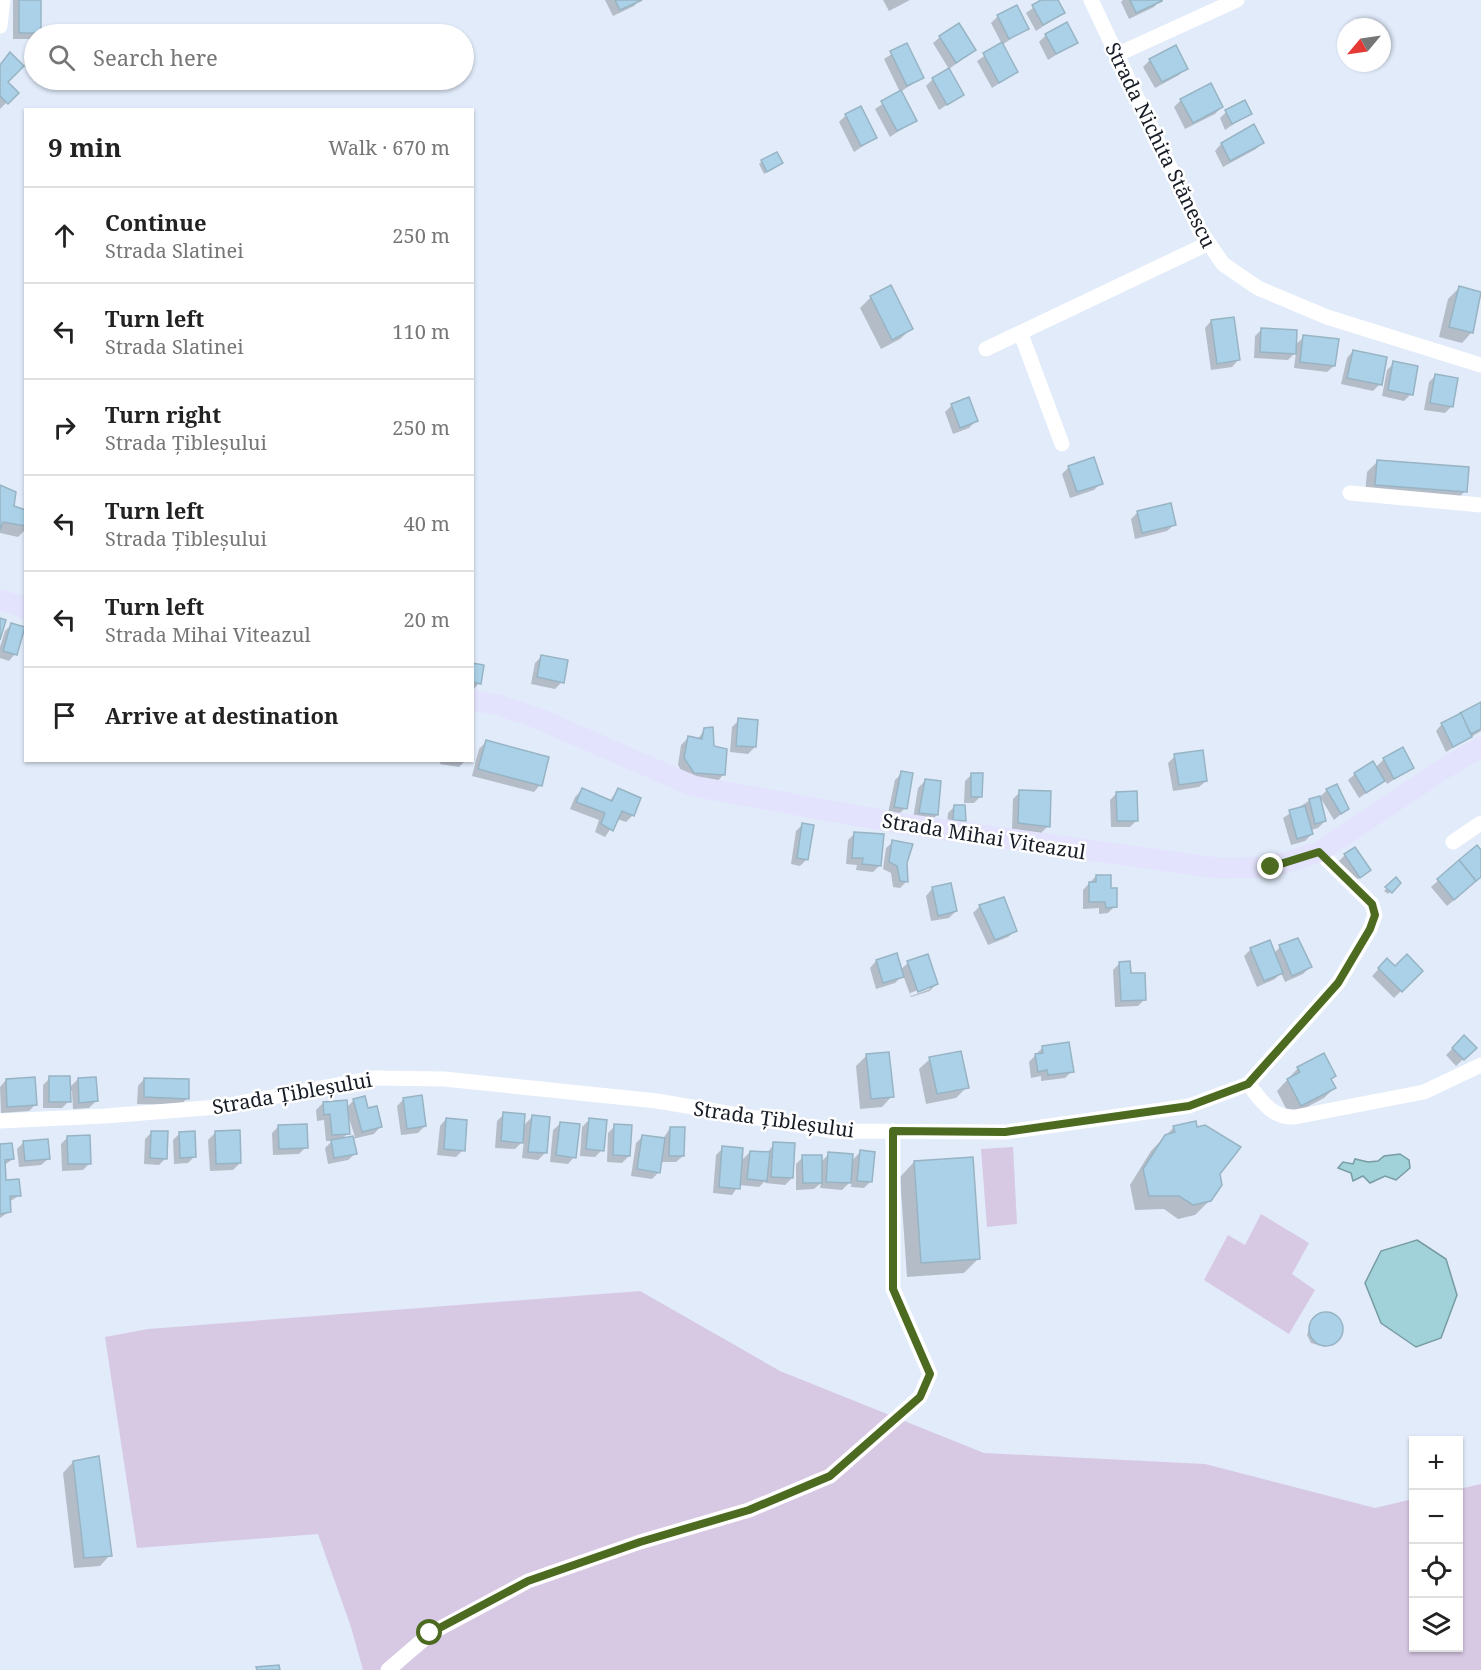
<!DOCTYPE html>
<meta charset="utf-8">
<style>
:root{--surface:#fff;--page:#f2f2f2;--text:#222;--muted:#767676;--line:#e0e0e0}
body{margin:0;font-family:"Noto Serif",serif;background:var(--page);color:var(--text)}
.controls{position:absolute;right:18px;bottom:18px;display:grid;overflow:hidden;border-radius:0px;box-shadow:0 2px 4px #0004}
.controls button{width:54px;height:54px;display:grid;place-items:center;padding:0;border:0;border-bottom:2px solid var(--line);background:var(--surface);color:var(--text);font:30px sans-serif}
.compass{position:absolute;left:1337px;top:18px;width:54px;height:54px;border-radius:50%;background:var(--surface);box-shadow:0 2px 4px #0004;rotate:241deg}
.stop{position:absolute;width:18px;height:18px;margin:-14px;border:4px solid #4d6b20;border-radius:50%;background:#fff}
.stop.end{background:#4d6b20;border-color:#fff;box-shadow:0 2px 6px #0008}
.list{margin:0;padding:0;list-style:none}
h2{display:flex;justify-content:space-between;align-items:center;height:78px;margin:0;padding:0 24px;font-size:26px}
h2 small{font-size:20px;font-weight:400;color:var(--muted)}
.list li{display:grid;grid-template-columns:39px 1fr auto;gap:18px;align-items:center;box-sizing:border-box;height:96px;padding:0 24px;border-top:2px solid var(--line)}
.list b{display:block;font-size:22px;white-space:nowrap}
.list p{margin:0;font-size:20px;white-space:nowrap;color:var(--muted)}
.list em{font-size:20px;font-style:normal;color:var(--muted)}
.icon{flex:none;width:33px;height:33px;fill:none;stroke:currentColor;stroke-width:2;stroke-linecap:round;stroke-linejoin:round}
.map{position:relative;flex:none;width:1481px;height:1670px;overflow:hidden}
.search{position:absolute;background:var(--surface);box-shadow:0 2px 4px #0004;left:24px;top:24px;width:450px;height:66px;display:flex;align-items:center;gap:15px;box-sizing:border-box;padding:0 21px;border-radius:33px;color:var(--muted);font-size:22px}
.panel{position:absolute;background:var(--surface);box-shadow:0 2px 4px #0004;left:24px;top:108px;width:450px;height:654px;border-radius:0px}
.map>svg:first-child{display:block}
.green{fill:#d7c8e4}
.water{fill:#a1d2d9;stroke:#789ca3;stroke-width:1.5}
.shadow{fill:#0003;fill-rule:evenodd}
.building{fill:#aad1e7;stroke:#98b4c4;stroke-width:1.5}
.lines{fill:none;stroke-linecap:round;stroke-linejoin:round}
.street{stroke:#fff;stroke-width:15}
.secondary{stroke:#e4e3fd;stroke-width:21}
.route{stroke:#4d6b20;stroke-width:8}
.labels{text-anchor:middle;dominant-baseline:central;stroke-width:5;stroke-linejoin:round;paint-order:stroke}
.street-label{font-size:20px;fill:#171d26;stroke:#fff}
</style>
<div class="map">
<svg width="1481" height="1670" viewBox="0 0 1481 1670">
<rect width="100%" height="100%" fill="#e1ebfa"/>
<g class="green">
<path d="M1013,1147l4,77 -30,3 -6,-78z"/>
<path d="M1261,1214l48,29 -17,31 23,16 -26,44 -85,-54 24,-45 17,10z"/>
<path d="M640,1291l140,80 204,82 221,11 170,44 38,-9 1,149h44l1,-159 22,-5v186h-1118l-12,-43 -33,-93 -181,14 -32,-211 43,-8z"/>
</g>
<g class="water">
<path d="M1400,1154l9,6 1,8 -14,12 -11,-4 -15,7 -7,-7 -10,5 -2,-8 -13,-5 5,-6 10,2 2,-5 13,3 10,-1 6,-5z"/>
<path d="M1417,1240l29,19 11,36 -16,43 -25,9 -35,-24 -16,-40 16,-32z"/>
</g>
<g class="shadow">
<path d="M13,0h26l1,32 -7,7h-20z"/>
<path d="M605,0h35l-6,6 -21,10z"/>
<path d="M883,0h27l-21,11z"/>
<path d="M1044,0h12l7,13 -27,18 -10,-18z"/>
<path d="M1123,0h37l-6,7 -25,12 -8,-17z"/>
<path d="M998,16l29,12 -25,17 15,27 -25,16 -15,-27 25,-17 -11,-21z"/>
<path d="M1046,35l30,7 -28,18 -9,-18z"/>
<path d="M940,37l35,13 -26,19 -16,-26z"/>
<path d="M906,45l16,33 -22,14 15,28 -25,17 -15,-28 25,-17 -16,-33z"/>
<path d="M10,54l-4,28 10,11 -16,16v-44z"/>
<path d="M1150,60l36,8 -7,7 -24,13 -12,-21z"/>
<path d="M933,79l29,16 -23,15 -13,-24z"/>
<path d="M1181,100l41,7 -7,7 -30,15 -11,-22z"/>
<path d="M1226,112l24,1 -25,17 -5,-12z"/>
<path d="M846,115l29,23 -21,14 -15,-30z"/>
<path d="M1262,143l-6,6 -33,18 -8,-16 6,-7z"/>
<path d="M762,161l19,2 -17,11 -5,-10z"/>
<path d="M1459,288l22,5 -9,39 -10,11 -23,-6 9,-38z"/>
<path d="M871,297l40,32 -11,10 -19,10 -21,-41z"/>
<path d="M1211,321l27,39 -6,7 -21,3 -6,-42z"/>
<path d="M1262,329l33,16 9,-8 30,29 -7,6 -33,-4 2,-16 -8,8 -34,-2 1,-22z"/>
<path d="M1353,351l27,33 -7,7 -32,-7 6,-26z"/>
<path d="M1394,363l17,31 -7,7 -22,-5 5,-26z"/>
<path d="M1436,375l15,32 -6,6 -21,-3 5,-28z"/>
<path d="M952,405l24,16 -7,7 -16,6 -8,-22z"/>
<path d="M1378,461l87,30 -10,11 -90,-7 2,-23z"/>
<path d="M1069,467l32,16 -7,7 -24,8 -8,-24z"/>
<path d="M0,486l12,21 14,4v18l-8,8 -18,-4z"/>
<path d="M1138,512l36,13 -7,6 -32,8 -4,-20z"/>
<path d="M11,625l4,29 -6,7 -9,-3v-11l5,-16z"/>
<path d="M541,657l21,25 -7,7 -24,-5 4,-21z"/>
<path d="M472,664l7,19 -6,7z"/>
<path d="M1481,705v26l-35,21 -10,-21 6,-7z"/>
<path d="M739,720l16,27 -7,7 -18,-2 2,-25z"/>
<path d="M705,729l18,46 -6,7 -30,-2 -9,-15 3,-20 7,-7 9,2z"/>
<path d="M486,742l54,43 -6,7 -62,-16 7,-27z"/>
<path d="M1175,756l31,25 -7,6 -26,4 -5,-28z"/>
<path d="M1384,759l28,9 -25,16 -2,-4 -26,18 -11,-18 7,-6 20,-6z"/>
<path d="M441,760h25l-7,7 -19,-3z"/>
<path d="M902,773l3,35 -7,7 -10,-2 7,-33z"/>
<path d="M972,774l9,22 -7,7h-10l1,-22z"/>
<path d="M925,781l12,34 -7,7 -17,-3 5,-31z"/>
<path d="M618,789l22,10 -8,17 -6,6 -9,-3 -12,18 -10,-5 4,-12 -29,-11 5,-12 7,-7 27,12z"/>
<path d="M1327,790l21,18 -14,12 -14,-23z"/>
<path d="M1020,792l28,34 -7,7 -29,-4 1,-30z"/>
<path d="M1117,793l20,27 -7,7h-19l-1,-27z"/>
<path d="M1310,800l15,21 -7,7 -7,2 1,4 -7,7 -14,4 -8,-27z"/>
<path d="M955,806l9,14 -6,7 -11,-1 1,-13z"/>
<path d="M802,825l5,34 -7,7 -9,-2 5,-33z"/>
<path d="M855,833l25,32 -7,7 -17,-2 1,-5 -11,-1 2,-24z"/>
<path d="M893,842l13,20 1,19 -7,7 -7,-1 -2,-14 -8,-4 3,-21z"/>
<path d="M1476,847l5,6v24l-34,29 -16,-19z"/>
<path d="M1345,855l24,15 -16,13 -15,-21z"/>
<path d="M1096,876l13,14 6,16 -7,7 -9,1v-6l-16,1v-19z"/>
<path d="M1396,879l3,4 -11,11 -4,-3z"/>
<path d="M932,889l24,22 -7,7 -18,3 -5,-25z"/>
<path d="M980,906l35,25 -7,6 -20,8 -15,-32z"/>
<path d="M1280,947l30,20 -7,7 -18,8 -4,-9 -6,6 -18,8 -13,-31 7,-7 23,4z"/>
<path d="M896,955l4,15 8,-7 28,21 -6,7 -19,6 -8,-22 -8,8 -19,6 -6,-21 6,-7zM930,986v3l-19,7 -1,-3z"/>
<path d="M1387,960l8,8 26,3 -27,27 -22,-22z"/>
<path d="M1120,963l25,36 -7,7 -23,1 -2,-37z"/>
<path d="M1464,1037l11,11 -19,18 -10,-11z"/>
<path d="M1043,1047l29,24 -7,7 -24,3v-5l-10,2 -2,-16z"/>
<path d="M867,1055l25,41 -10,11 -22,2 -4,-43z"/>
<path d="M930,1059l37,28 -11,11 -30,6 -7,-35z"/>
<path d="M1298,1068l37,8 -5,4 4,8 -10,10 -34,18 -13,-25z"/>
<path d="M50,1078l19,10 9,-9 18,22 -7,7 -16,1 -1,-18h-3v10l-7,7h-19v-23z"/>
<path d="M144,1079l43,19 -6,7 -44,-1 1,-18z"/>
<path d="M6,1080l30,24 -7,7 -28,2 -1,-26z"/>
<path d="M404,1099l21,27 -7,7 -17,2 -4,-29z"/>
<path d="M354,1100l13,10 13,17 -6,7 -22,5 3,15 -7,6 -20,4 -3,-16 7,-7h-6l-2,-21 -7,1 -1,-11 7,-7 23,5zM347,1112l8,25 -13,2 6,-6z"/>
<path d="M504,1114l18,13 10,-10 13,36 -7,7 -16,-2 2,-18 -9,9 -20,-1 2,-27z"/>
<path d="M446,1119l17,31 -7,7 -19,-2 3,-29z"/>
<path d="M589,1120l13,30 -7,7 -15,-1 2,-29z"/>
<path d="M560,1124l14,33 -6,7 -18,-2 3,-32z"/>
<path d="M279,1126l27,21 -7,7 -26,1 -1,-22z"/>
<path d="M615,1126l14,30 -7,7 -15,-1 1,-29z"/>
<path d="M1174,1127l22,2 23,44 -9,27 -15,15 -17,4 -14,-10 -29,1 -5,-25 21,-34z"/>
<path d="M670,1128l13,28 -7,6h-16l-1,10 -7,7 -21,-3 5,-33 7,-7 20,3z"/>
<path d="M152,1132l14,26 -7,7 -15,-1 1,-25z"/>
<path d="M180,1133l14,24 -6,6 -14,1 -1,-24z"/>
<path d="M215,1133l25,30 -7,7 -23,1 -2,-31z"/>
<path d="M68,1137l22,26 -7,7 -21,1 -1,-27z"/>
<path d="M24,1142l24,17 -7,6 -22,2 -2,-18z"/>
<path d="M774,1144l18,34 -7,7 -20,-2v-2l-6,6 -20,-2 -7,10 -19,-2 3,-38 7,-7 17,14 10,-10 17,1z"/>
<path d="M0,1146l13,13 -10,7 1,16 16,13 -11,7 1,9 -10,7z"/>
<path d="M860,1152l11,29 -7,7 -13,-1 1,-7 -10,10 -22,-2 1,-5 -7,6 -18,1v-26l7,-7 18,5 8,-8 22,8z"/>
<path d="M914,1162l65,96 -15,15 -57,4 -7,-100z"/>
<path d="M1325,1313l9,3 6,8v10l-15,13 -14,-4 -4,-8 5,-14z"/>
<path d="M73,1462l37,93 -10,11 -26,2 -11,-95z"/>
</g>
<g class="building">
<rect x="19" y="0" width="22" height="33"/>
<path d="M615,0h27l-22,10z"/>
<path d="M1041,0h17l7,13 -22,12 -11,-20z"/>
<path d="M1130,0h32v1l-26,12z"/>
<path d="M1017,5l12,24 -20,10 -12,-24z"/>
<path d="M1067,22l11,21 -22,11 -11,-20z"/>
<path d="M959,23l17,27 -20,13 -17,-27z"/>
<path d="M1002,42l16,30 -19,11 -16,-30z"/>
<path d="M907,43l17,35 -17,8 -17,-35z"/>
<path d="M1176,45l12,24 -26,13 -13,-23z"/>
<path d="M10,52l14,14 -16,16 11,11 -11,11 -8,-8v-31z"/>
<path d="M949,68l15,27 -17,10 -15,-27z"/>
<path d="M1211,83l12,24 -30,16 -13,-24z"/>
<path d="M901,90l16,31 -20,10 -16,-30z"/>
<path d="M1245,100l7,14 -20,10 -7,-14z"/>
<path d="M861,106l16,32 -16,8 -16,-32z"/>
<path d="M1254,124l10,19 -34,18 -9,-18z"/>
<path d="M777,152l6,11 -16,9 -6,-12z"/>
<path d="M891,285l22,44 -21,11 -22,-44z"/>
<path d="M1459,286l22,6 -8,41 -24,-6z"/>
<path d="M1234,317l6,43 -23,4 -6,-44z"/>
<path d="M1261,328l36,2 -1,24 -36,-2z"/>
<path d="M1303,335l36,4 -4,27 -35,-4z"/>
<path d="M1353,350l34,7 -5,28 -35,-7z"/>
<path d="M1393,361l25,5 -5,29 -25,-5z"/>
<path d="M1435,374l23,4 -5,29 -23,-4z"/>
<path d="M969,397l9,24 -18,7 -9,-24z"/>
<path d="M1094,457l9,27 -26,8 -9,-26z"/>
<path d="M1377,460l92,7 -2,25 -92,-7z"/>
<path d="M0,485l16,7 -2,14 12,4v16l-23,-4 -3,8z"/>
<path d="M1171,503l5,22 -34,8 -5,-22z"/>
<path d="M0,618l6,2 -6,20z"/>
<path d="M11,623l14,4 -8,28 -14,-4z"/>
<path d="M541,655l27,5 -4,23 -27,-6z"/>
<path d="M472,663l12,2 -3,19 -9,-2z"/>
<path d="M1481,702v27l-10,5 -11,-21z"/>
<path d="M1461,713l11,24 -19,10 -12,-24z"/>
<path d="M738,718l20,2 -2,27 -20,-1z"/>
<path d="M713,727l1,19 13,3 -2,26 -31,-2 -10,-15 4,-22 14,3 2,-11z"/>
<path d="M486,740l63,17 -7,29 -64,-17z"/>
<path d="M1403,747l11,21 -20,11 -11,-21z"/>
<path d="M1203,750l4,31 -28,4 -5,-31z"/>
<path d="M1373,761l12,20 -19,12 -12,-20z"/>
<path d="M901,771l12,2 -6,36 -13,-2z"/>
<path d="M971,773h12l-1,24h-11z"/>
<path d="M925,779l16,2 -3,34 -19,-2z"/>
<path d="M1337,784l12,25 -8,5 -15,-25z"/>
<path d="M582,788l30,13 6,-13 23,10 -7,18 -12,-5 -9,20 -12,-7 4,-11 -29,-11z"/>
<path d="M1019,790l32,1 -1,36 -32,-4z"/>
<path d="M1137,791l1,30h-21l-1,-29z"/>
<path d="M1320,796l6,25 -11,3 -6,-25z"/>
<path d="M954,805h11l1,16 -13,-1z"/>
<path d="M1305,806l8,28 -16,5 -8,-29z"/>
<path d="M802,823l12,2 -6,35 -11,-2z"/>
<path d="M854,832l30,2 -3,32 -19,-2 1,-6h-11z"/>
<path d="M892,840l21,4 -6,19 1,19 -8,-1 -3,-15 -8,-4z"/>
<path d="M1477,845l4,5v27l-5,4 -17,-21z"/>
<path d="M1355,847l16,23 -11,8 -16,-24z"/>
<path d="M1459,860l17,21 -22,19 -17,-21z"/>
<path d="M1096,875h15v13h6v19l-11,1 -1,-6h-16v-20h7z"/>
<path d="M1396,877l5,6 -9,10 -7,-6z"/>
<path d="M951,883l6,28 -19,5 -6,-29z"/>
<path d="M1004,897l13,34 -22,9 -16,-35z"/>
<path d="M1298,938l14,29 -20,9 -13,-31z"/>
<path d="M1270,940l13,33 -19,8 -14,-33z"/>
<path d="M897,953l7,24 -21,6 -7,-23z"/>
<path d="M928,954l10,30 -20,8 -11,-31z"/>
<path d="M1407,954l16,17 -21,21 -24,-24 9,-10 8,8z"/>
<path d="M1130,961l1,12h14l1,27 -25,1 -2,-39z"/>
<path d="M1464,1035l13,13 -13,12 -12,-12z"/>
<path d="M1069,1042l5,30 -26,3 -1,-5 -9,2 -3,-18 8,-1 -1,-7z"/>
<path d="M961,1051l8,37 -32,6 -8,-37z"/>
<path d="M889,1052l5,45 -23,2 -5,-45z"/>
<path d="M1324,1053l12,23 -5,3 5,9 -35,18 -14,-27 13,-7 -3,-5z"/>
<path d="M49,1076h21l1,26h-22z"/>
<path d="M35,1077l2,28 -30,2 -1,-28z"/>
<path d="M96,1077l2,24 -19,2 -1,-25z"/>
<path d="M144,1078l45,1v20l-45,-2z"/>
<path d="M422,1095l4,31 -19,3 -4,-31z"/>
<path d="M365,1096l3,12 9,-2 5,21 -20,5 -9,-33z"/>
<path d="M347,1100l3,34 -18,1 -2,-21 -6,1 -1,-13z"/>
<path d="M503,1112l22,2 -2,29 -22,-2z"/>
<path d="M532,1115l18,2 -3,36 -19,-1z"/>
<path d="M446,1118l21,2 -2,31 -21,-2z"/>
<path d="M589,1118l18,2 -3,31 -18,-2z"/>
<path d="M1196,1121l1,6 8,-2 36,22 -21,27 2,11 -11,16 -18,4 -14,-9h-30l-6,-27 22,-34 10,-3 -2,-6z"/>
<path d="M560,1122l20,2 -4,34 -20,-3z"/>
<path d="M307,1124l1,24 -29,1 -1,-24z"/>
<path d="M614,1124l18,1 -2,31 -17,-1z"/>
<path d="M670,1127h15l-1,29h-15z"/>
<path d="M240,1130l1,33 -25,1 -1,-33z"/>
<path d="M151,1131h17l-1,28 -17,-1z"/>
<path d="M195,1131l1,26 -16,1 -1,-26z"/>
<path d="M90,1135l1,29h-23l-1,-28z"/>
<path d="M642,1135l23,3 -5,35 -23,-4z"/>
<path d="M353,1136l4,18 -23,4 -3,-18z"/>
<path d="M48,1139l2,20 -25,2 -2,-20z"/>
<path d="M773,1142l22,1 -2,35 -22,-1z"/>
<path d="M12,1143l2,16 -9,1 1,20 13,-1 2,17h-11l1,16 -11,2v-70z"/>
<path d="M722,1146l21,2 -3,41 -21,-2z"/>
<path d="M860,1150l15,2 -3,30 -15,-1z"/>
<path d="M750,1151l20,1 -3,29 -20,-2z"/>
<path d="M828,1152l25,2 -2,29 -25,-1z"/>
<path d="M802,1155h20v28h-19z"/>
<path d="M973,1157l7,102 -59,4 -7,-102z"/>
<circle cx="1326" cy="1329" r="17"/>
<path d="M99,1456l13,100 -28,2 -11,-97z"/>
<path d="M279,1665l1,5h-23l-1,-3z"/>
</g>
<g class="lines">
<g class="street">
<path d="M1091,0l108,229 24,35 35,24 69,29 154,48"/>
<path d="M0,26l3,-26"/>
<path d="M1116,55l121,-55"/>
<path d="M1021,334l41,110"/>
<path d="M986,349l221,-105"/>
<path d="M1350,493l131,12"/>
<path d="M1453,842l28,-19"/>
<path d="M1248,1084c14,17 23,34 47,33l129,-25 57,-27"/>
<path d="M0,1121l105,-5 113,-9 156,-29 70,1 213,22 176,30 173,1 183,-26 59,-22 90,-101 32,-54 5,-14 -3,-11 -53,-52"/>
<path d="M388,1670l43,-37 97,-52 112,-39 109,-32 81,-34 90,-79 10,-23 -37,-85v-158"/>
</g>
<g class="secondary">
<path d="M0,600l26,8"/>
<path d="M472,700l26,5 39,13 156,68 204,37 320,45 54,-1 48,-15 121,-81 41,-24"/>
</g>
</g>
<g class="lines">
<path class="route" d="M430,1633l98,-52 112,-39 109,-32 81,-34 90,-79 10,-23 -37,-85v-158l112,1 184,-26 59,-22 90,-101 32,-54 5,-14 -3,-11 -53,-52 -48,15"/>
</g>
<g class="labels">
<g class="street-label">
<text transform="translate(1161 145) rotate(64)">Strada Nichita Stănescu</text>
<text transform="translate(984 836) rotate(9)">Strada Mihai Viteazul</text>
<text transform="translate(292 1093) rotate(-10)">Strada Țibleșului</text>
<text transform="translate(774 1119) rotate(8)">Strada Țibleșului</text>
</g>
</g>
</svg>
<div class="controls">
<button>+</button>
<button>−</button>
<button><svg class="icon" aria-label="locate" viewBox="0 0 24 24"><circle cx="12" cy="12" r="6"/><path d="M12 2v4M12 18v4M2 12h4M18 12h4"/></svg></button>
<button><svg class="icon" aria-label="layers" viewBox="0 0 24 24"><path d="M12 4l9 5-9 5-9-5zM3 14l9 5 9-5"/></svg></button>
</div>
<svg class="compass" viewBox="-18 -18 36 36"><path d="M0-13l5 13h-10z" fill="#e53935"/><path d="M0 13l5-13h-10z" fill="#767676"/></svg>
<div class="stop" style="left:430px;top:1633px"></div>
<div class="stop end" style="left:1271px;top:867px"></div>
<div class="search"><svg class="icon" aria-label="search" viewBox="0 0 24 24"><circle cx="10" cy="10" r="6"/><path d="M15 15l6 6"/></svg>Search here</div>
<section class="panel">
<h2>9 min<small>Walk · 670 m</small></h2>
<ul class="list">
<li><svg class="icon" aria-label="ahead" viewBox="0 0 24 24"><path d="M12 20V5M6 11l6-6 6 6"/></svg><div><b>Continue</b><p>Strada Slatinei</p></div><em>250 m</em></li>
<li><svg class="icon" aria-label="left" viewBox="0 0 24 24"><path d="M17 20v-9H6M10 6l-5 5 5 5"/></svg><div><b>Turn left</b><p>Strada Slatinei</p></div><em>110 m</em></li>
<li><svg class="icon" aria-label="right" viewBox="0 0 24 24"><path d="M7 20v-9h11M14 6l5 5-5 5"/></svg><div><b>Turn right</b><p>Strada Țibleșului</p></div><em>250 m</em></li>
<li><svg class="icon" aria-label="left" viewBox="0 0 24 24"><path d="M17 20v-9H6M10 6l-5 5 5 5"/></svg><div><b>Turn left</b><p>Strada Țibleșului</p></div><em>40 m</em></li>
<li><svg class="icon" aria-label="left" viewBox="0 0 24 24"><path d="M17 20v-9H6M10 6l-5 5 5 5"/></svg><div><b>Turn left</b><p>Strada Mihai Viteazul</p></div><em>20 m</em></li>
<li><svg class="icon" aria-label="arrive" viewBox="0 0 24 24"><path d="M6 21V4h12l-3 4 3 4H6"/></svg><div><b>Arrive at destination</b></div></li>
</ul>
</section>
</div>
